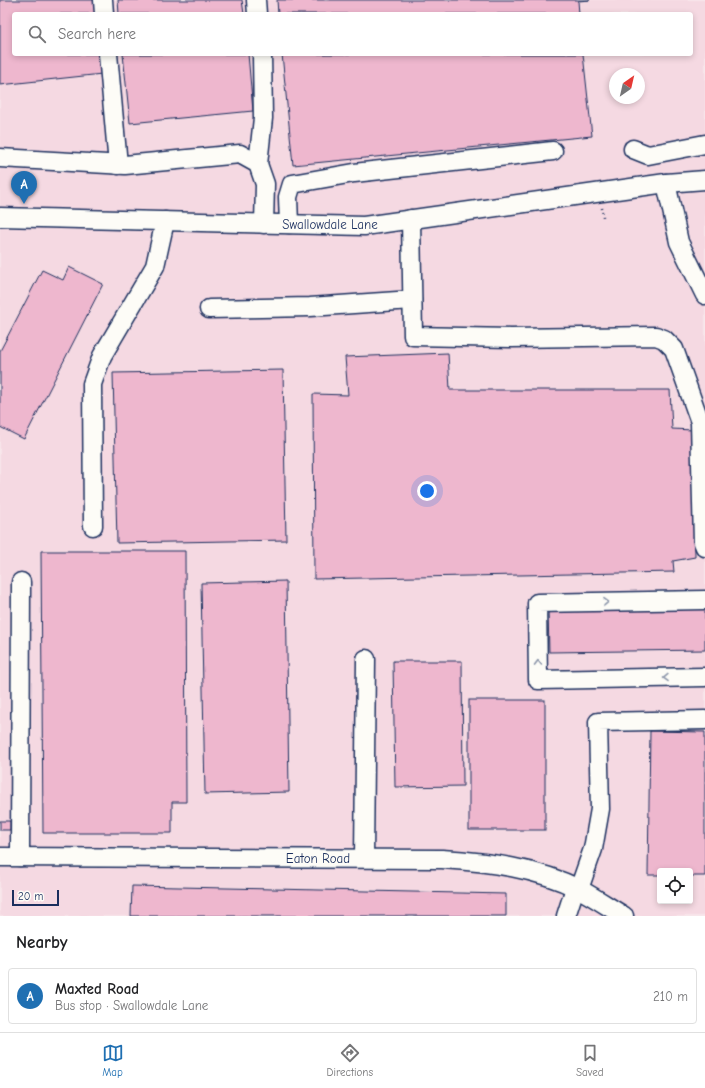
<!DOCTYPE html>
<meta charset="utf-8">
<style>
:root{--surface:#fff;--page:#f2f2f2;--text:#202124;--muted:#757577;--line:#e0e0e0;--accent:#1f6fb2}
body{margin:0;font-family:"Comic Neue",sans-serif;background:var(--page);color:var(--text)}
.controls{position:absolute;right:12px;bottom:12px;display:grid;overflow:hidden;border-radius:4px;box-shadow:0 2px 6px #0003}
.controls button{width:36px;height:36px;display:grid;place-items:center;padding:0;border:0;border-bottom:1px solid var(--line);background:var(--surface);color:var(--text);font:20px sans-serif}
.compass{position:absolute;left:609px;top:68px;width:36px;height:36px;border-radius:50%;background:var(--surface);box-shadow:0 2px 6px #0003;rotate:34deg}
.scale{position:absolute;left:12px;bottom:10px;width:47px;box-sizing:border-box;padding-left:4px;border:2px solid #1b2f5e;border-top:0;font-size:11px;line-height:14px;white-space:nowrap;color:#1b2f5e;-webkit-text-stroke:3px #fdfcf7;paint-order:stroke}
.you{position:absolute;left:427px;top:491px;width:14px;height:14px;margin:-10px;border:3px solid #fff;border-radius:50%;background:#1a73e8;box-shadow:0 0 0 6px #1a73e833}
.badge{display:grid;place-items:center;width:26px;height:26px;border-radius:50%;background:var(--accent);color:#fff;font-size:13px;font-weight:700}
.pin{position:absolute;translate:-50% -33px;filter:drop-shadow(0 1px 2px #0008)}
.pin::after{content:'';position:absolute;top:21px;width:14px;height:12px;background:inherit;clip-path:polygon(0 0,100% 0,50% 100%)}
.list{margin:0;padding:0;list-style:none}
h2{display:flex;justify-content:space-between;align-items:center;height:52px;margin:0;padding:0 16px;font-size:17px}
h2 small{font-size:13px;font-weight:400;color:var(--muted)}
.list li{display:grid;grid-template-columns:26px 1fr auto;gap:12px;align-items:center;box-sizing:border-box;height:56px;margin:0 8px 8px;padding:0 8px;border:1px solid var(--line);border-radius:4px}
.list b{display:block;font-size:15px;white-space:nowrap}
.list p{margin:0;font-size:13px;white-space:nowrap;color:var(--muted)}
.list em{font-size:13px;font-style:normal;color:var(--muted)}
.icon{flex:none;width:22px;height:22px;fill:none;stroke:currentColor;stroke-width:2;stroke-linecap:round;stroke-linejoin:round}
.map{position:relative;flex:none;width:705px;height:916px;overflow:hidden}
.search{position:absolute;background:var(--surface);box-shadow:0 2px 6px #0003;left:12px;right:12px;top:12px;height:44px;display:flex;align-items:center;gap:10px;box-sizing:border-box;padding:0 14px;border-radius:4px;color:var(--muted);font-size:15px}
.sheet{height:116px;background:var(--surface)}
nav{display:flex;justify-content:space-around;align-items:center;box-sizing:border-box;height:56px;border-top:1px solid var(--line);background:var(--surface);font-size:11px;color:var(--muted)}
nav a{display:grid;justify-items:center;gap:2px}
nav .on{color:var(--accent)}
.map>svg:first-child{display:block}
.built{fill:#f5d9e2;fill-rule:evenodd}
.building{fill:#eeb7ce;stroke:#1b2f5e}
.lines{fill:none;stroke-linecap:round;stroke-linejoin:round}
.minor-casing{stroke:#1b2f5e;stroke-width:21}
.path{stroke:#1b2f5e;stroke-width:2.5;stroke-dasharray:1 3;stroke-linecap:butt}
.minor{stroke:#fdfcf7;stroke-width:18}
.oneway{stroke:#8c96aa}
.labels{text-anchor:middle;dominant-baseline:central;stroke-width:3;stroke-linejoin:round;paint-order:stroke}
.street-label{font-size:13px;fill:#1b2f5e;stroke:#fdfcf7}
</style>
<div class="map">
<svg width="705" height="916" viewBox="0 0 705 916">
<rect width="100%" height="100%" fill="#f8e7eb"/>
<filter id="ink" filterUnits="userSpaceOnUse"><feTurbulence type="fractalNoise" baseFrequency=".025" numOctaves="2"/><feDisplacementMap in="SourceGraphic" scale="8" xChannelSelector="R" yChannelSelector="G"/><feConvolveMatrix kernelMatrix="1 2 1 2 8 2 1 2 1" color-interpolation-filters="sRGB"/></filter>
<g filter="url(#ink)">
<path class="built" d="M0,0h705v916h-705zM14,14h677v40h-677zM615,74h24v24h-24zM660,871h30v30h-30z"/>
<g class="building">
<path d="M0,0h95l1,14h-82v40h86l2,20 -102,11z"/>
<path d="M118,0h124l2,14h-125z"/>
<path d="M277,0h313l-12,1 1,13h-301z"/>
<path d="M123,54h125l5,57 -123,12z"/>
<path d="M282,54h301l9,82 -299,29z"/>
<path d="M69,267l34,17 -79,155 -24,-12v-76l42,-81 21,10z"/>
<path d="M448,353l2,37h220l2,39 21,1 2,127 -22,4 1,11 -360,7 -1,-185 35,1 -3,-38z"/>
<path d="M283,370l3,170 -169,3 -4,-170z"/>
<path d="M41,551h144l1,251h-14v31h-129z"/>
<path d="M286,581l3,211 -84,2 -4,-211z"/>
<path d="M705,606v44l-156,2 -1,-44z"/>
<path d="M393,661h69l1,125 -68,1z"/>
<rect x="469" y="700" width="76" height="130"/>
<path d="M650,731l55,1v144h-15v-5h-30v4h-12z"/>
<rect x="0" y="821" width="10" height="9"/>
<path d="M132,886l374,8v22h-375z"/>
</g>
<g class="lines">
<g class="minor-casing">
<g id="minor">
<path d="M103,0l1,14"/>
<path d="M256,0l1,14"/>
<path d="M108,54l10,111"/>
<path d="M633,149l15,6 57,-11"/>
<path d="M0,158l125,7 115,-11 18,10 7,20 -1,40"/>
<path d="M258,164l5,-46 -1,-64"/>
<path d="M666,183l13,59 26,53"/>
<path d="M0,217l364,9 302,-43 39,-3"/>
<path d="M411,219l2,117 98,2 145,-2 8,3 10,10 26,73 3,120 2,5"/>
<path d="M289,224l-1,-27 4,-13 62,-11 199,-22"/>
<path d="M209,309l101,-2 102,-7"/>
<path d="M93,526l-1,-142 10,-28 53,-90 10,-45"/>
<path d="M705,600l-168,3 1,77 167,-3"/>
<path d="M0,857l442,2c46,3 95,9 137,30 15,8 30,18 45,27"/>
<path d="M20,857l1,-275"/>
<path d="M364,858l2,-199"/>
<path d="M579,889l14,-40 7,-40 -2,-87 107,-2"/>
<path d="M566,916l9,-28"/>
</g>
</g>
<path class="path" d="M602,208l1,9"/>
<use href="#minor" class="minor"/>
</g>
<defs><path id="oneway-chevron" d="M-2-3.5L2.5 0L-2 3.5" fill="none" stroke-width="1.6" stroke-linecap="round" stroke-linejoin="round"/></defs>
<g class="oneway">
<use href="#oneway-chevron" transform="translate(606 602) rotate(-1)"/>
<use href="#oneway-chevron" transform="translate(538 663) rotate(-91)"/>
<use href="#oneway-chevron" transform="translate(666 678) rotate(179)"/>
</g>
</g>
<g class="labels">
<g class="street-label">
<text x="330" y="224">Swallowdale Lane</text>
<text x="318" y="858">Eaton Road</text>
</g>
</g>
</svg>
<div class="controls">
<button><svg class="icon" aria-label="locate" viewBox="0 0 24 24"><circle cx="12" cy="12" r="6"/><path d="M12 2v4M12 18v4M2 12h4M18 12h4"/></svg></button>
</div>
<svg class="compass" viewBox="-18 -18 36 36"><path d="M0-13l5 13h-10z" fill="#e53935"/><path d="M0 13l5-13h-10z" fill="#757577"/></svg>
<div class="scale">20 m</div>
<div class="you"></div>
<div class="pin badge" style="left:24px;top:204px">A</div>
<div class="search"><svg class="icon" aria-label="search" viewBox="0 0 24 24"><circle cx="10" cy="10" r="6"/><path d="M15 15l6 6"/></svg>Search here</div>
</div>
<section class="sheet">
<h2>Nearby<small></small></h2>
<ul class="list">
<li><span class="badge">A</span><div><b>Maxted Road</b><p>Bus stop · Swallowdale Lane</p></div><em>210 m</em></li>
</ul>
</section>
<nav>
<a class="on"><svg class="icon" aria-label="map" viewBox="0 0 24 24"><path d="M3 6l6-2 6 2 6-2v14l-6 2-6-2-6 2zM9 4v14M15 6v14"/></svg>Map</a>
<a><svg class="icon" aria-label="directions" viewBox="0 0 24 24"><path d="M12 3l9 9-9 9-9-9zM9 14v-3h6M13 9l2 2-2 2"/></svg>Directions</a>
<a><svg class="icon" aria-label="saved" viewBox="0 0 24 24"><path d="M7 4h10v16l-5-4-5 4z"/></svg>Saved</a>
</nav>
